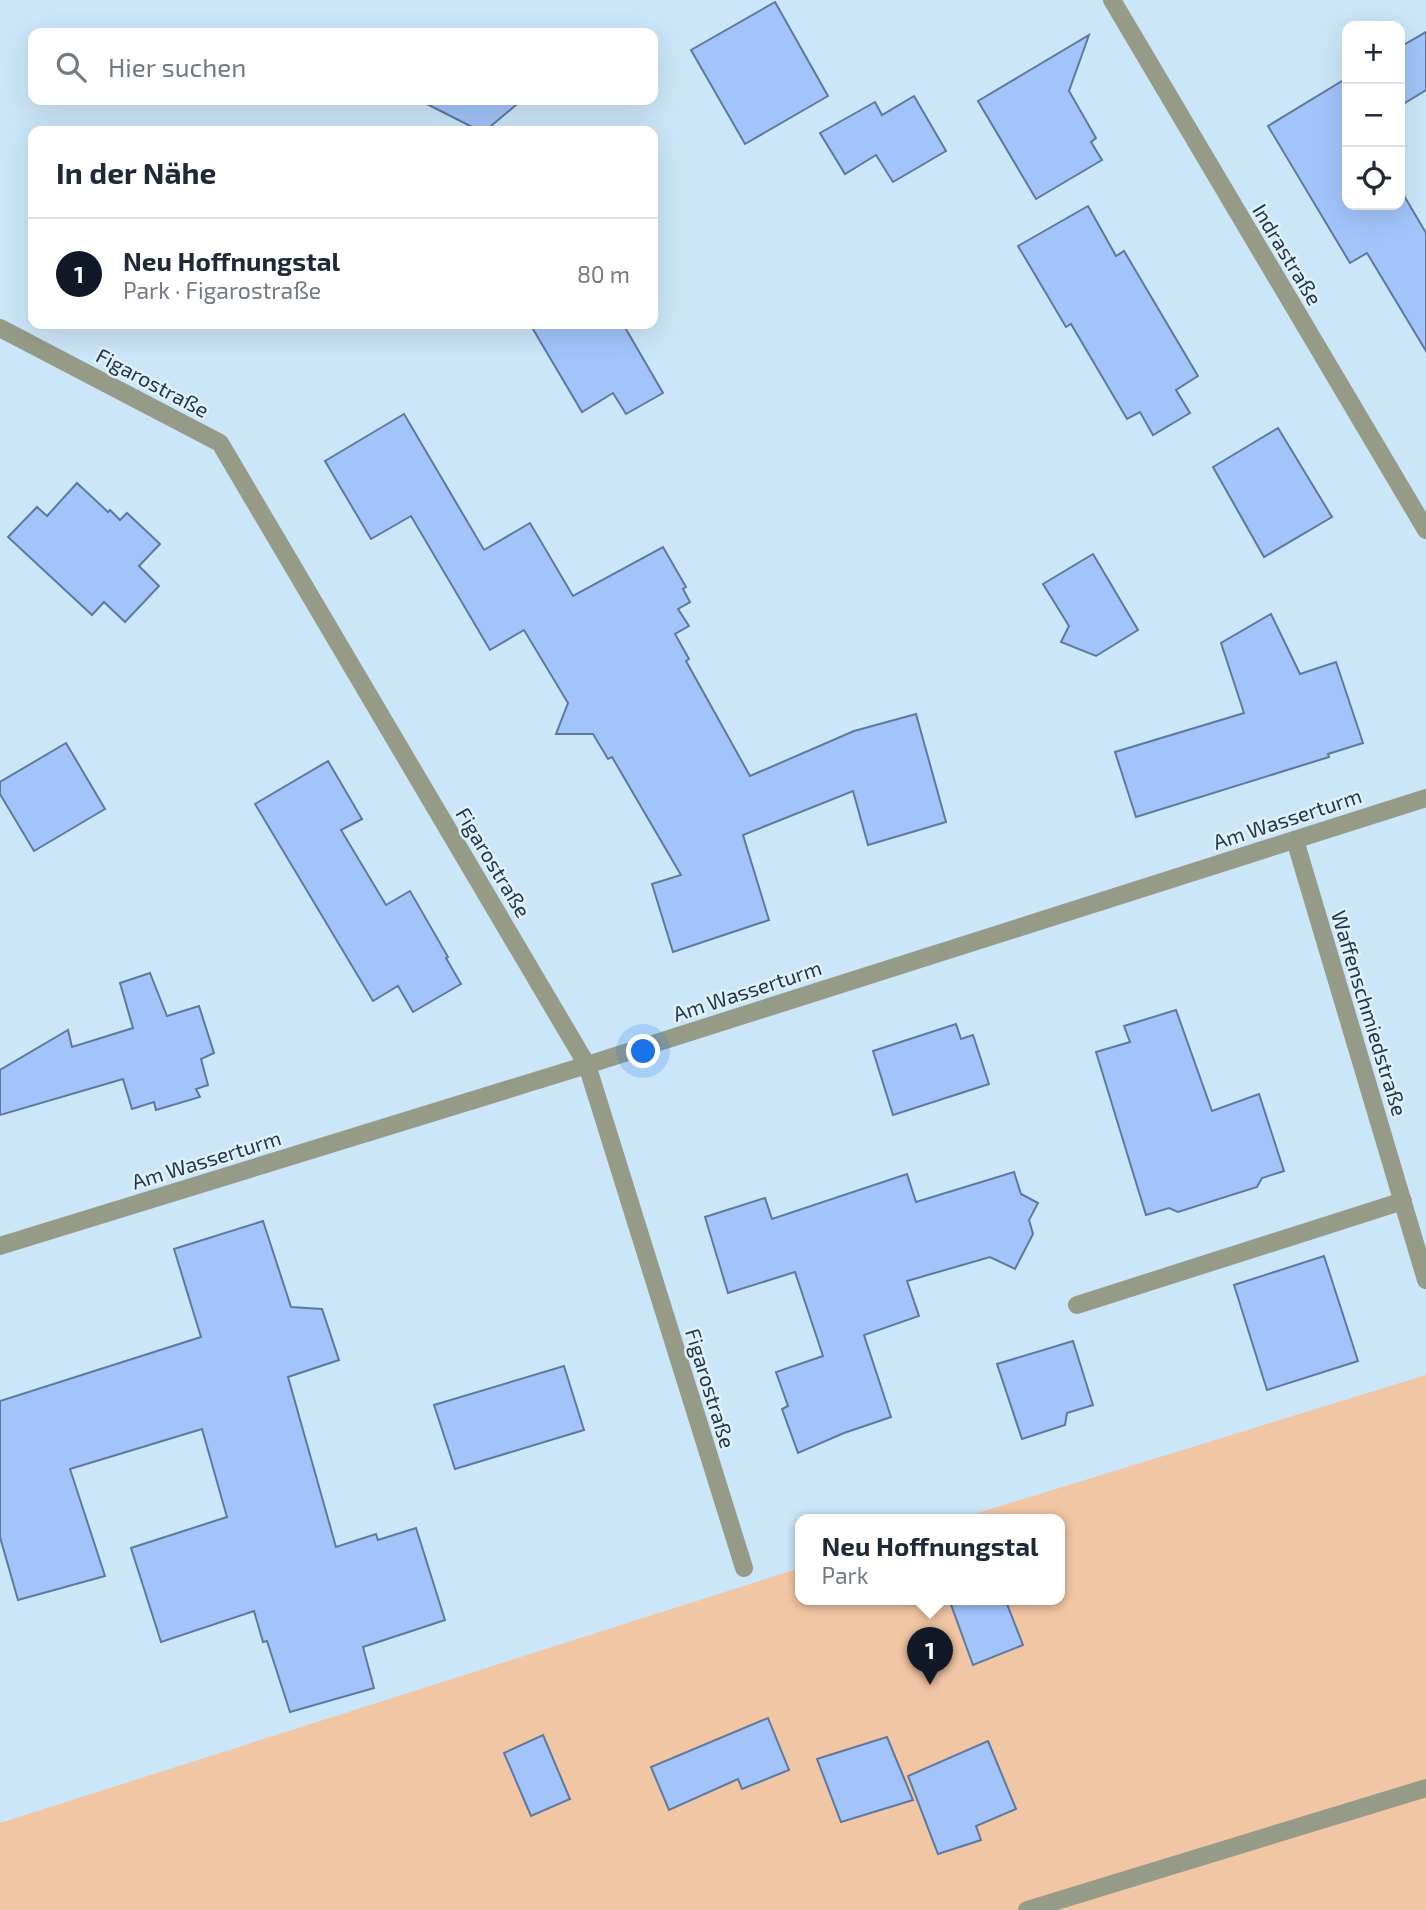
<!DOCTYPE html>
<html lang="de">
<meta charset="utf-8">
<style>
:root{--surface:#fff;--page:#f6f6f7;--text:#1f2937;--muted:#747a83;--line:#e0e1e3;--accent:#111827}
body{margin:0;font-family:"Exo 2",sans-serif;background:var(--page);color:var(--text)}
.controls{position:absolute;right:21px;top:21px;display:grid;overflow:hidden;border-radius:14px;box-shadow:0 7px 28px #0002}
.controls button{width:63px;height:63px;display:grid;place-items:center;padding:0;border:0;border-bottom:2px solid var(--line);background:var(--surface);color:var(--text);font:35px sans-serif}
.you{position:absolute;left:644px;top:1052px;width:24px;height:24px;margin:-18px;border:5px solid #fff;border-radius:50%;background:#1a73e8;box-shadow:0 0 0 10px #1a73e833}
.badge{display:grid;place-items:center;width:46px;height:46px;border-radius:50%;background:var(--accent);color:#fff;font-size:23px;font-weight:700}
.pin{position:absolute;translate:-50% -58px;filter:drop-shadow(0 2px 4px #0008)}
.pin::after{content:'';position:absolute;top:37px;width:24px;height:21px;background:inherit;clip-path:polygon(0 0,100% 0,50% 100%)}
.popup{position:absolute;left:795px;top:1514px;width:270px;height:91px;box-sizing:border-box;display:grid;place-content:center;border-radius:14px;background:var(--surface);filter:drop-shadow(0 2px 5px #0005);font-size:23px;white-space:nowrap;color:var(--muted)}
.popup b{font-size:26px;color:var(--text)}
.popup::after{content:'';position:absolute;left:50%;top:100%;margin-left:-14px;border:14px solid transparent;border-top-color:var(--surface)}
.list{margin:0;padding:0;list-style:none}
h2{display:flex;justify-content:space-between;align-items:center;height:91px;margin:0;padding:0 28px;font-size:30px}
h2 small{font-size:23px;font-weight:400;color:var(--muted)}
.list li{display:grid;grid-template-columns:46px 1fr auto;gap:21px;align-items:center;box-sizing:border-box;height:112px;padding:0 28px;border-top:2px solid var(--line)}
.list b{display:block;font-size:26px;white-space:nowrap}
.list p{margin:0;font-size:23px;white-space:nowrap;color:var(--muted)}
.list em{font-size:23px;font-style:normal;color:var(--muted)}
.icon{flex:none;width:38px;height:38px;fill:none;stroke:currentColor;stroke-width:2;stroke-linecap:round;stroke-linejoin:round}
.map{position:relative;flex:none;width:1426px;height:1910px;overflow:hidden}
.search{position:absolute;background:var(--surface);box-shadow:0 7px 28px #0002;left:28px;top:28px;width:630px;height:77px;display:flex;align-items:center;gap:18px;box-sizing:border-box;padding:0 24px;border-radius:14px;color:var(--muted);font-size:26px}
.panel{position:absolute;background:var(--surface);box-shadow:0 7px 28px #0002;left:28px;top:126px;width:630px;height:203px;border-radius:14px}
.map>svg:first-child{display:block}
.green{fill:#f1c6a4}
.building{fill:#a2c4fa;stroke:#61789d;stroke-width:2}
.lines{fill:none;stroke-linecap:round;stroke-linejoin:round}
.lane{stroke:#969b88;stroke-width:18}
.street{stroke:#969b88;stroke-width:18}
.labels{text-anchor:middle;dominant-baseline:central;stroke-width:5;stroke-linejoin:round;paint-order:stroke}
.street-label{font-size:21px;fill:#253744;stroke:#e0f1ff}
</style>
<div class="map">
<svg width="1426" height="1910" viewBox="0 0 1426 1910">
<rect width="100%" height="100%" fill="#cbe6f9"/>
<path class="green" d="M1426,1375v535h-1426v-87l800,-255v31h260v-80h-102z"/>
<g class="building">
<path d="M775,2l53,94 -83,48 -54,-94z"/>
<path d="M1426,32v58l-26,16v-59z"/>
<path d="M1089,35l-20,56 27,47 -5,4 11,18 -66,39 -58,-98z"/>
<path d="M1347,78v127h53v-16l26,44v118l-59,-98 -17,10 -82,-137z"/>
<path d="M914,96l32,55 -53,31 -17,-27 -31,19 -25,-41 55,-31 7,13z"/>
<path d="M419,100h103l-37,31h-5z"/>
<path d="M1088,206l28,50 8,-5 74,125 -22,14 14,23 -37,22 -13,-23 -13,7 -56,-95 -5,3 -48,-81z"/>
<path d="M530,324h93l40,69 -37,21 -13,-21 -31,19z"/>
<path d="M404,414l80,136 46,-27 43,73 90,-49 23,40 -3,2 7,13 -12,7 11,17 -14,8 14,25 -3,2 64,115 104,-45 62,-17 30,108 -78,23 -15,-54 -110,44 26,85 -96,32 -21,-68 29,-9 -69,-118 -4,2 -15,-25h-37l12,-31 -44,-73 -34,20 -79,-134 -40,23 -46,-78z"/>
<path d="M1278,428l54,89 -68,40 -51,-90z"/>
<path d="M77,483l31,29 2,-2 10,10 7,-7 33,31 -21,22 20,20 -34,36 -21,-20 -12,13 -84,-78 29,-30 10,9z"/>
<path d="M1093,554l45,76 -42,26 -35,-14 8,-16 -26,-42z"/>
<path d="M1271,614l29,60 36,-12 27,81 -35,11 1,3 -193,60 -21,-65 129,-39 -23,-70z"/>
<path d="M66,743l39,66 -71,42 -34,-57v-12z"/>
<path d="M328,761l34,58 -21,11 45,75 24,-14 38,66 -2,1 15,26 -48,28 -15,-26 -25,15 -118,-197z"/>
<path d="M150,973l17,43 32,-10 15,47 -13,6 7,26 -12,4 4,8 -44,13 -2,-8 -22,7 -9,-30 -123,36v-45l68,-40 4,17 61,-19 -13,-45z"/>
<path d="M1176,1010l36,101 47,-17 25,77 -22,7 -5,9 -79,25 -9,-4 -23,7 -50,-163 34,-10 -6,-16z"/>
<path d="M956,1024l5,15 12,-4 16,49 -96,31 -20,-64z"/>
<path d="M1014,1172l7,22 17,9 -9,17 4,14 -18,35 -25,-12 -83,24 12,35 -55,19 27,82 -47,16 -46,20 -16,-44 6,-3 -12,-34 47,-16 -28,-84 -67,21 -23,-76 60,-19 7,21 135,-45 9,28z"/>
<path d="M263,1221l28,86 31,2 17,51 -51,17 48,170 40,-13 2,6 38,-12 29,92 -82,27 11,41 -84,24 -23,-71 -4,1 -9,-31 -93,31 -30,-94 96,-31 -25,-88 -132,40 35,107 -87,24 -18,-63v-136l201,-64 -27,-88z"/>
<path d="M1324,1256l34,105 -91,29 -33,-105z"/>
<path d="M1073,1341l20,64 -26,8 -2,12 -43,14 -25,-75z"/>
<path d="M564,1366l20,64 -129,39 -21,-64z"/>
<path d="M949,1599h56l18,46 -50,20z"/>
<path d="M768,1718l21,52 -47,19 -4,-10 -69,31 -18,-43z"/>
<path d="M543,1735l27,64 -39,17 -27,-63z"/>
<path d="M887,1737l26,63 -72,22 -24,-63z"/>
<path d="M988,1741l28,68 -40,17 5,14 -43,14 -30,-78z"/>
</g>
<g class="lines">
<g class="lane">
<path d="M1077,1305l326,-104"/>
<path d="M1027,1910l399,-122"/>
</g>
<g class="street">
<path d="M1112,0l314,530"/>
<path d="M0,328l220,115 367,622 157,503"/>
<path d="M1295,840l131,440"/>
<path d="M0,1246l587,-181 839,-267"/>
</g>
</g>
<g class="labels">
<g class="street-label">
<text transform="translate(1288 254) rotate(59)">Indrastraße</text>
<text transform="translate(153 382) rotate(28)">Figarostraße</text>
<text transform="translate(1287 818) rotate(-18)">Am Wasserturm</text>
<text transform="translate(494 862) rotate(59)">Figarostraße</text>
<text transform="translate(747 990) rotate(-18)">Am Wasserturm</text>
<text transform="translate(1370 1013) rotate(73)">Waffenschmiedstraße</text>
<text transform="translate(206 1159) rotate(-17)">Am Wasserturm</text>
<text transform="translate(711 1388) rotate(73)">Figarostraße</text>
</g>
</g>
</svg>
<div class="controls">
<button>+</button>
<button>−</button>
<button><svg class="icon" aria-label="locate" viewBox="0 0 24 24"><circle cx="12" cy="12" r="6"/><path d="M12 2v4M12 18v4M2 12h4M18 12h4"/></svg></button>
</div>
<div class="you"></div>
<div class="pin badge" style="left:930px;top:1685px">1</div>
<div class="popup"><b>Neu Hoffnungstal</b>Park</div>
<div class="search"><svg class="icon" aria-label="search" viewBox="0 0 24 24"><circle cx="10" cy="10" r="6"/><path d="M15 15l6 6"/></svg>Hier suchen</div>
<section class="panel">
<h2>In der Nähe<small></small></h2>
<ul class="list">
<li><span class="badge">1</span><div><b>Neu Hoffnungstal</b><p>Park · Figarostraße</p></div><em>80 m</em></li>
</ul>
</section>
</div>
